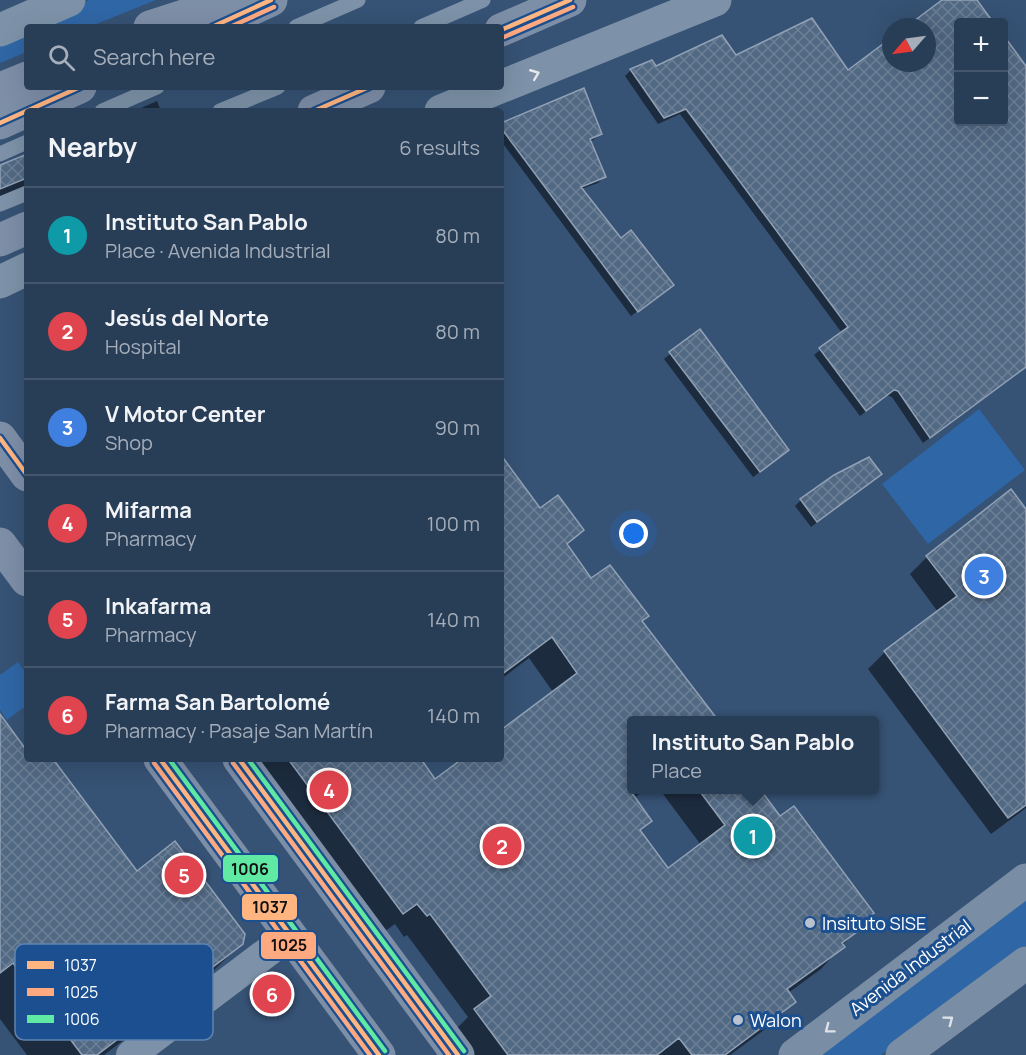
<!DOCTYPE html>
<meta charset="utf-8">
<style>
:root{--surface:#283e57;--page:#30455d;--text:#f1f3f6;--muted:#a5aeba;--line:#44576d;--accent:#95b2f1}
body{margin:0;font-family:Manrope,sans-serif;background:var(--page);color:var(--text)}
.controls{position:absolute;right:18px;top:18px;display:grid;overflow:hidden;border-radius:6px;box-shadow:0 6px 24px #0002}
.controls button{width:54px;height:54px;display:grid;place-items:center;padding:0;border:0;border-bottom:2px solid var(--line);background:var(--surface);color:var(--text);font:30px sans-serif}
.compass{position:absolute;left:882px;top:18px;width:54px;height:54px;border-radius:50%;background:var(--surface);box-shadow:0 6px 24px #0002;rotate:242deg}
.you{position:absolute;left:634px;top:534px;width:21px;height:21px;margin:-15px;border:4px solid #fff;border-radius:50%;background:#1a73e8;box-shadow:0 0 0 9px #1a73e833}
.badge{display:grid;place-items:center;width:39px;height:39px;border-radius:50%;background:var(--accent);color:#fff;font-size:20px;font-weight:700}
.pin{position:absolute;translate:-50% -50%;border:3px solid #fff;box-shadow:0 2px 6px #0006}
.popup{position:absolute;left:627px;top:716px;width:252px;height:78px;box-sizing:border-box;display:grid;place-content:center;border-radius:6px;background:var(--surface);filter:drop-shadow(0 2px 4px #0005);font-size:20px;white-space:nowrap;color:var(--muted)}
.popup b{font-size:22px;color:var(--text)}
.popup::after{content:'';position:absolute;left:50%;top:100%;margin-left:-12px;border:12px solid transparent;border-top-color:var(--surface)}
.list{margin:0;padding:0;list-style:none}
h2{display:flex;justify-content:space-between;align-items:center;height:78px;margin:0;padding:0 24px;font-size:26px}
h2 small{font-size:20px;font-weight:400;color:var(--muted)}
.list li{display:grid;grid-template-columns:39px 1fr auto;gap:18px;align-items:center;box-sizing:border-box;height:96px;padding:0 24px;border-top:2px solid var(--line)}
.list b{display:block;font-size:22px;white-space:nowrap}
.list p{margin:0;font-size:20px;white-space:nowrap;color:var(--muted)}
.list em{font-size:20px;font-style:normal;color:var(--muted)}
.icon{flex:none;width:33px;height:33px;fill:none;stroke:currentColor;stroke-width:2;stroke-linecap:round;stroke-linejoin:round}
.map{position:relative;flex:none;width:1026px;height:1055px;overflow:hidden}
.search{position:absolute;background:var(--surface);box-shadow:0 6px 24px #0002;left:24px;top:24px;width:480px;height:66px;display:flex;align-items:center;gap:15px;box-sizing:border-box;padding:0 21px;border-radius:6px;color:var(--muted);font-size:22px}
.panel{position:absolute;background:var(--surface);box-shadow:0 6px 24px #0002;left:24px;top:108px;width:480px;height:654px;border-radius:6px}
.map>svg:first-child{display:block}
.green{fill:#2f66a5}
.shadow{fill:#0007}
.building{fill:url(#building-cross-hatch);stroke:#92a2b6;stroke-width:1.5}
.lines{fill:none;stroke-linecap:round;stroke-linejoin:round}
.service{stroke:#7d92a8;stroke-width:15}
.minor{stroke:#7d92a8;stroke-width:30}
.tertiary{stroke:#7d92a8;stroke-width:33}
.secondary{stroke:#798da4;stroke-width:33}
.primary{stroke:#7d8ea7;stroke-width:33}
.bus-1-casing{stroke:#1b4f8f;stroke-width:9}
.bus-2-casing{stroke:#1b4f8f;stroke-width:9}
.bus-3-casing{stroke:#1b4f8f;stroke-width:9}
.bus-1{stroke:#ffb580;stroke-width:4.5}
.bus-2{stroke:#ffa980;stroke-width:4.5}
.bus-3{stroke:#60e9a3;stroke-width:4.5}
.oneway{stroke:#e5e9ee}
.oneway2{stroke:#dee2e8}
.poi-dot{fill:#b9c2ce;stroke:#1b4f8f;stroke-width:2}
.labels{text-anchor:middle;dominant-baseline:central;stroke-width:6;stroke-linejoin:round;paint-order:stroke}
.poi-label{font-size:18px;fill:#fff;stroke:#1b4f8f;text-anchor:start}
.street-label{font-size:18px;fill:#fff;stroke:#1b4f8f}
.key{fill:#1b4f8f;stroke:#5f84b1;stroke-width:1.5}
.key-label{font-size:16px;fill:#fff}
.line-badge{stroke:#1b4f8f;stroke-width:2}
.pale-badge-label{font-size:16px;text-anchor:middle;font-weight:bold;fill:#111}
</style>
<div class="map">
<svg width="1026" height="1055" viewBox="0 0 1026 1055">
<defs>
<pattern id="building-cross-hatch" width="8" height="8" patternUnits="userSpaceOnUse" patternTransform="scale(1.5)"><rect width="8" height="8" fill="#526984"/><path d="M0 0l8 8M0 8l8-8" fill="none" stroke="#6c8096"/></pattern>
</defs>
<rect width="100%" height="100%" fill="#365274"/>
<g class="green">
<path d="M89,0h67l-67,27h-60z"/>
<path d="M27,28v24l-27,11v-23z"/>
<path d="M979,409l46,61 -97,74 -46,-60z"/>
<path d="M18,662l9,12v31l-20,15 -7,-10v-35z"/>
<path d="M1026,895v51l-145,109h-67z"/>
</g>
<g class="shadow">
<path d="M944,0h31l17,22h-34v100h46v-83l22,30v298l-103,76 -31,-46 -5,-2 -27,21 -46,-61 28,-22 -162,-219 -22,10 -33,-48 6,-6 20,-9 5,7 80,-11 112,15 43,-32v23h36v-36h-19z"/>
<path d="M157,101l4,10h-27z"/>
<path d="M501,124l100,10 -11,8 14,35 -6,6 -17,6 39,52 46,49 -35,26 -130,-175z"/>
<path d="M27,155v33l-27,11v-33z"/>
<path d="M699,331l83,125 -29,21 -89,-118z"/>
<path d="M501,458l39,52 42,20 -15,16 24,34 50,42 75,98h-84v70h13l-11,8 16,23 -11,10 29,39 33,-25 -41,-55h98l22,28 92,95 -51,56 -33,24 6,9 -22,22 -42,31h-260l-17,-23 15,-15 -61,-82 -3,2 -9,-13 -14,10 -130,-175h168l16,22 29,-22h37v-28l52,-39 -24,-34 -28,21z"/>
<path d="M874,479l-63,48 -16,-21 6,-6z"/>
<path d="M1026,511v297l-35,26 -123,-165 17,-17 53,-40 -28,-38 17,-17z"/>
<path d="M0,716l25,34 2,-2v11h25l85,114 105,70 -33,32 -105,80h-77l-27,-36z"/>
</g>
<g class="building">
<path d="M942,0h35l16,22h-35v100h46v-86l22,30v301l-96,71 -32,-47 -4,-1 -28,21 -47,-63 29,-21 -162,-218 -22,9 -34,-49 22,-9 4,6 66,-31 14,20 76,-37 36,52 43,-32v25h36v-36h-21z"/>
<path d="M584,88l18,46 -12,5 16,38 -25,10 40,51 10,-8 43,55 -36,27 -137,-184v-5z"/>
<path d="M27,154v24l-27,11v-24z"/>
<path d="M700,329l89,121 -29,22 -91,-120z"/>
<path d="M501,455l39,53 18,-13 26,35 -17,14 24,34 19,-13 39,51 -7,5 76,99h-86v73l20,28 -12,9 28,38 57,-43 -27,-36h62l20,27 14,-10 80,107 -16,12 3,4 -19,14 3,4 -58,42 9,13 -71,53h-33l-13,-17 -22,17h-149l-34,-46 17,-13 -61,-82 -3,2 -10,-12 -14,10 -115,-155h133l14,20 27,-20h39v-29l76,-57 -25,-36 -51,38z"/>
<path d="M869,457l13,17 -65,48 -17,-23 34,-24z"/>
<path d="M1011,489l15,20v296l-18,13 -124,-167 73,-55 -31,-40z"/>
<path d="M0,714l27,37v8h26l84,112 38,-30 70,93 -2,10 -146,111h-15l-69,-92 -13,10z"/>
</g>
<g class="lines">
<g class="service">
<path d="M296,27l62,-27"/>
<path d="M421,27l62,-27"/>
<path d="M102,111l55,-24"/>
<path d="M220,111l58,-24"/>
<path d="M0,154l27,-12"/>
<path d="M0,204l27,-11"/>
</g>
<path class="minor" d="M131,1055l159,-120"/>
<g class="tertiary">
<path d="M0,30l69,-30"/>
<path d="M441,111l274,-111"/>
<path d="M0,282l27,-13"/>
</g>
<g class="secondary">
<path d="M795,1055l231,-175"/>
<path d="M902,1055l124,-92"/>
</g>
<g class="primary">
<path d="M215,26l56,-26"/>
<path d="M150,27l83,-27"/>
<path d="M501,30l69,-30"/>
<path d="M0,89l27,-11"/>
<path d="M314,111l55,-24"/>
<path d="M0,123l80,-36"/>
<path d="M0,240l27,-12"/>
<path d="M0,438l27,37"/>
<path d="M0,544l27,36"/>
<path d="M160,759l219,296"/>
<path d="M239,759l219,296"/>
</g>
<g class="bus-1-casing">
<g id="bus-1">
<path d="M212,27l59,-27"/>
<path d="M501,30l69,-30"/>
<path d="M314,111l55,-24"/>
<path d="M0,123l80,-36"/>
<path d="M0,438l27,37"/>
<path d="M160,759l219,296"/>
<path d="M239,759l219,296"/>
</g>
</g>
<g class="bus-2-casing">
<g id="bus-2">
<path d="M230,27l44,-20"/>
<path d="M504,37l69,-30"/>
<path d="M154,763l216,292"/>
<path d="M233,763l216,292"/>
</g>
</g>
<g class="bus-3-casing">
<g id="bus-3">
<path d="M169,759l216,292"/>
<path d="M248,759l216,292"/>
</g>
</g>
<use href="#bus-1" class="bus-1"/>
<use href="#bus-2" class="bus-2"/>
<use href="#bus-3" class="bus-3"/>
</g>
<defs><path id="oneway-chevron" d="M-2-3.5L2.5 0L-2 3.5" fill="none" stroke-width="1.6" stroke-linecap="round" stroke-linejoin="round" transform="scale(1.5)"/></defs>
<use class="oneway" href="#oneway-chevron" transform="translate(535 74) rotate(-22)"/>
<g class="oneway2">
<use href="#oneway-chevron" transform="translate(949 1020) rotate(-37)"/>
<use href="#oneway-chevron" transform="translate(829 1029) rotate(143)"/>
</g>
<g class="poi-dot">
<circle cx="810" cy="923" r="6"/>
<circle cx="738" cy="1020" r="6"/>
</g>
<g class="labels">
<g class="poi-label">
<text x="822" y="923">Insituto SISE</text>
<text x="750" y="1020">Walon</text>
</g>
<g class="street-label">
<text transform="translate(910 967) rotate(-37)">Avenida Industrial</text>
</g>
</g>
<rect x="15" y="944" width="198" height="96" rx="9" class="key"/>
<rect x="27" y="961" width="27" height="8" fill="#ffb580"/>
<rect x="27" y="988" width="27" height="8" fill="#ffa980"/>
<rect x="27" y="1015" width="27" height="8" fill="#60e9a3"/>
<g class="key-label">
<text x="64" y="971">1037</text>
<text x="64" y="998">1025</text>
<text x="64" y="1025">1006</text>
</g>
<g class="line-badge">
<rect x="222" y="854" width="57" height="29" rx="6" fill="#60e9a3"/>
<rect x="241" y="893" width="57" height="28" rx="6" fill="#ffb580"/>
<rect x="260" y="931" width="57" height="29" rx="6" fill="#ffa980"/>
</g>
<g class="pale-badge-label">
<text x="250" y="875">1006</text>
<text x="270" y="913">1037</text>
<text x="289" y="951">1025</text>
</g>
</svg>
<div class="controls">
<button>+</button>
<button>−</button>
</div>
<svg class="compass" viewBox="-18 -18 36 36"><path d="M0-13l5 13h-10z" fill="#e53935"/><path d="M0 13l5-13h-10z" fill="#a5aeba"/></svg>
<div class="you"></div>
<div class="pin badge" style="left:753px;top:836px;background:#0f9aa8">1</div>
<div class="popup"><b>Instituto San Pablo</b>Place</div>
<div class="pin badge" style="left:502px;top:846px;background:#e0444e">2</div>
<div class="pin badge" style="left:984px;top:576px;background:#3f7fe0">3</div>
<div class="pin badge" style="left:329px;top:790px;background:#e0444e">4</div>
<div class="pin badge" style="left:184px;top:875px;background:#e0444e">5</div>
<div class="pin badge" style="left:272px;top:994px;background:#e0444e">6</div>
<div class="search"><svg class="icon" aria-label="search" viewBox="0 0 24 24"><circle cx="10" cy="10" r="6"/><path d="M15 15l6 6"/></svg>Search here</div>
<section class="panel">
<h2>Nearby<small>6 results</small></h2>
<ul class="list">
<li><span class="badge" style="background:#0f9aa8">1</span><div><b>Instituto San Pablo</b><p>Place · Avenida Industrial</p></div><em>80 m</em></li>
<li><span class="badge" style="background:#e0444e">2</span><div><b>Jesús del Norte</b><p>Hospital</p></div><em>80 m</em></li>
<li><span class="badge" style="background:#3f7fe0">3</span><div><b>V Motor Center</b><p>Shop</p></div><em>90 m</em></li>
<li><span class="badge" style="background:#e0444e">4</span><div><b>Mifarma</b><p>Pharmacy</p></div><em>100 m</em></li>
<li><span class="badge" style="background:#e0444e">5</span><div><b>Inkafarma</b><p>Pharmacy</p></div><em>140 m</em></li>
<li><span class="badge" style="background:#e0444e">6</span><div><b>Farma San Bartolomé</b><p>Pharmacy · Pasaje San Martín</p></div><em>140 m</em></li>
</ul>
</section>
</div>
